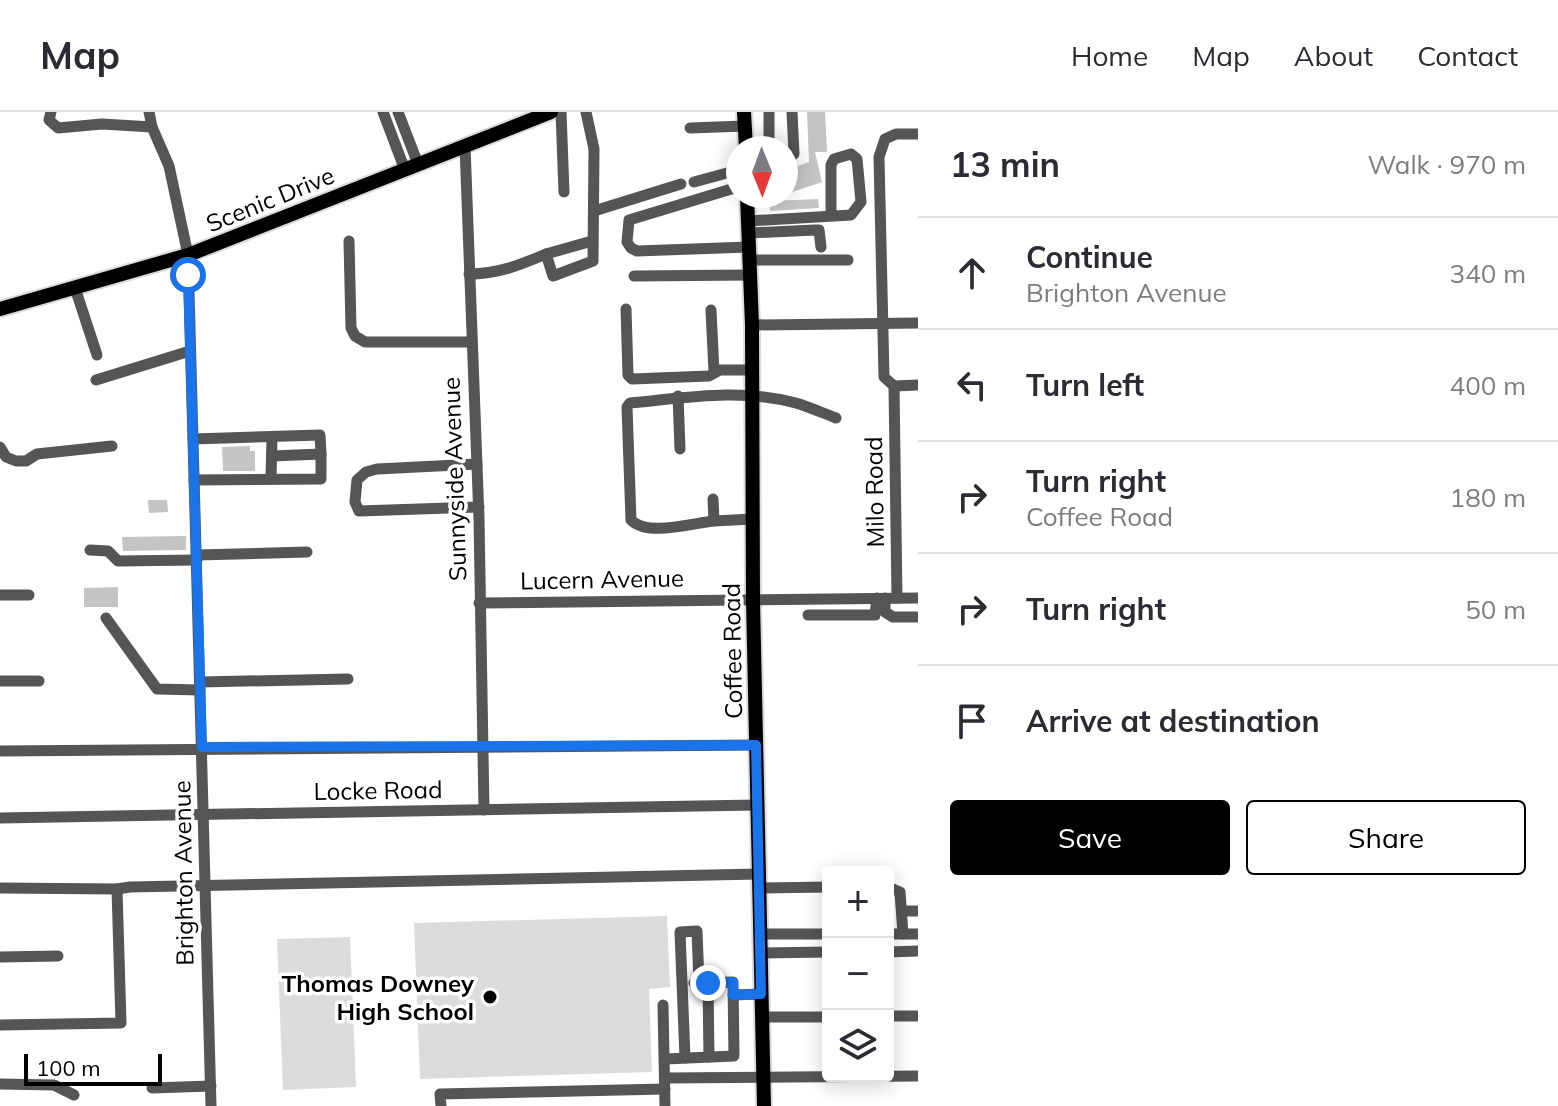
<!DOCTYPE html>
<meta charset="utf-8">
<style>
:root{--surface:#fff;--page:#f2f2f3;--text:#2b2b33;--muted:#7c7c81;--line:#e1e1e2;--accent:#000}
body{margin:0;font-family:Mulish,sans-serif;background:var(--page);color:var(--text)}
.controls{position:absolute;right:24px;bottom:24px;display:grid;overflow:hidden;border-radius:8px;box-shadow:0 4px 20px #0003}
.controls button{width:72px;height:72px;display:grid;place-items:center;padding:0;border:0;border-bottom:2px solid var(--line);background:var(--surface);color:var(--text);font:40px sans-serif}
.compass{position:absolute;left:726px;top:24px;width:72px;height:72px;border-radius:50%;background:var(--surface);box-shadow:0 4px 20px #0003;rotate:179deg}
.scale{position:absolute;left:24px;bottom:20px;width:138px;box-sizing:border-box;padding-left:8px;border:4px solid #000;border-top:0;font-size:22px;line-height:28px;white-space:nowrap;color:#000;-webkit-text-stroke:6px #fff;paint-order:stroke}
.stop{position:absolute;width:24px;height:24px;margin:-18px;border:6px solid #1a73e8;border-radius:50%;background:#fff}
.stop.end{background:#1a73e8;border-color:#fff;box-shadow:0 2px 8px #0008}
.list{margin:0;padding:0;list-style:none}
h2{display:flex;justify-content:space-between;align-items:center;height:104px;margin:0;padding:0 32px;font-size:34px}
h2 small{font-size:26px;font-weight:400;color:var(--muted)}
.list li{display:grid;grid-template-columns:52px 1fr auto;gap:24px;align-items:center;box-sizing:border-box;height:112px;padding:0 32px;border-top:2px solid var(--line)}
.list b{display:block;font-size:30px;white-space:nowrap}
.list p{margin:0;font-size:26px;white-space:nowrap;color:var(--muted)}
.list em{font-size:26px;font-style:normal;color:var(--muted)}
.actions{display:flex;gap:16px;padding:24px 32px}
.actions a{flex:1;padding:18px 0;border:2px solid var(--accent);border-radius:8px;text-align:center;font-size:28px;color:var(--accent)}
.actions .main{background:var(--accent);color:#fff}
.icon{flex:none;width:44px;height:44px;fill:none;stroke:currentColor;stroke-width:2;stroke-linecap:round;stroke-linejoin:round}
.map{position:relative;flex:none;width:918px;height:994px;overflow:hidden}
header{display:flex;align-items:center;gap:48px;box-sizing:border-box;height:112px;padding:0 40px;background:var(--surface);border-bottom:2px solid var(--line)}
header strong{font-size:38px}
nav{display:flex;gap:44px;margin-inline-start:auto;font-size:28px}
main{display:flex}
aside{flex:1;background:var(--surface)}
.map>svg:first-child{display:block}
.green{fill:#dcdcdc}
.building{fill:#c4c4c4}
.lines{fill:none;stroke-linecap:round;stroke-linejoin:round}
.major-casing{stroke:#dbdbdb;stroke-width:18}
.minor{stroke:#555;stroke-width:11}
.major{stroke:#000;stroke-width:14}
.route{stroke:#1a73e8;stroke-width:10}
.poi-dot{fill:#000;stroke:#fff;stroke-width:3}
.labels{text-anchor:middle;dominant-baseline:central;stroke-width:7;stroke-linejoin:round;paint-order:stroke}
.street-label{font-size:24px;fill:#000;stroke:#fff}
.poi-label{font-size:24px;font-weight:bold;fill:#000;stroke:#fff;text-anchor:end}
</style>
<header>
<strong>Map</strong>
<nav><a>Home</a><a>Map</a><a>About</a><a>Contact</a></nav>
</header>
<main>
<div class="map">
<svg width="918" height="994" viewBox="0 0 918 994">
<rect width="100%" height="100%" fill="#fff"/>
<g class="green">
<path d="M667,804l3,71 -21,2 3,83 -232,7 -6,-156z"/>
<path d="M350,825l6,150 -73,3 -6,-151z"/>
</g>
<g class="building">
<path d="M807,0h18l2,40h-12l7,30 -36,12v-24l23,-8z"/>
<path d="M818,87l1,9 -49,3v-10z"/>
<path d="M250,334v5h5v20h-32l-1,-24z"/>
<path d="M148,388h19l1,12 -19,1z"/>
<path d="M186,424v14l-63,1 -1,-14z"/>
<path d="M118,475v20h-34v-19z"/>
</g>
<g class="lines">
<g class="major-casing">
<g id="major">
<path d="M744,0l2,36"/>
<path d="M747,84l5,129 1,275 11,506"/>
<path d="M0,197l188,-54 363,-143"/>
</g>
</g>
<g class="minor">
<path d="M51,0l-2,8 9,8 44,-4 50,3"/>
<path d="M149,0l3,15 17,39 19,89 23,851"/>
<path d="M383,0l22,58"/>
<path d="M398,0l20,52"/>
<path d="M561,0l3,80"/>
<path d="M586,0l8,37 -1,112 -40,15 -7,-22 46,-13"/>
<path d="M769,0v36"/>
<path d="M690,16l55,-2"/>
<path d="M918,22h-22l-11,5 -6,18 5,220 10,9 24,-1"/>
<path d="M465,34l14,373 5,291"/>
<path d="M786,47l8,-5 -2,-42"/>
<path d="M694,70l44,-12"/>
<path d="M738,75l-109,33 -2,22 4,6 6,3 112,-4"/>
<path d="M594,99l87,-27"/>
<path d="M748,109l103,-6 10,-13 -4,-43 -6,-5 -17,5 -3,6v51"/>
<path d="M749,121l66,-3h4l2,17"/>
<path d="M349,129l2,87 4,8 10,6h106"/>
<path d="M749,148h99"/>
<path d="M469,162c29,0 51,-9 77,-20"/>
<path d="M634,164l116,-1"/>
<path d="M75,176l22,67"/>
<path d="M626,197l2,66 4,4 77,-3 11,-6h32"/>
<path d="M711,198l3,62"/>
<path d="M752,213l166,-2"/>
<path d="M96,268l94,-29"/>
<path d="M894,274l3,212"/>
<path d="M678,284l2,53"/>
<path d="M193,327l127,-4 1,19"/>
<path d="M0,335l6,10 10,4h10l11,-7 75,-8"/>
<path d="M477,352l-100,5 -11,3 -9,8 -2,22 4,9 120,-4"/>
<path d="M271,367l1,-42"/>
<path d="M194,368l127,-1v-25l-49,2"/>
<path d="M713,387l1,22 39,-2"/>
<path d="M714,409c-22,2 -67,16 -83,-1l-4,-113 3,-4c55,-5 111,-15 166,0 13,4 27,10 40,15"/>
<path d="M90,438l18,1 10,10 79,-1"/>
<path d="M197,443l110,-3"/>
<path d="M0,483h29"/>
<path d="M885,486v14l8,5h25"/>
<path d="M479,491l439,-5"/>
<path d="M808,503h67l2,-17"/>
<path d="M106,506l51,71 43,1"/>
<path d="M0,569h39"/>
<path d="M200,570l148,-3"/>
<path d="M0,639l756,-6"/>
<path d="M0,706l757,-13"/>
<path d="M888,775l12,5 3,42"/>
<path d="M0,776l117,1 4,134 -121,2"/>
<path d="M759,776l69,-1"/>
<path d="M117,777l13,-2 629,-13"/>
<path d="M903,799h15"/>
<path d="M760,822h68"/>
<path d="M888,822h30"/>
<path d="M888,840l30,-1"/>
<path d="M760,841l68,-1"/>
<path d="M0,845l58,-1"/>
<path d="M708,871l1,74"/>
<path d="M733,883l28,-1"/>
<path d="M663,893l2,101"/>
<path d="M888,904h30"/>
<path d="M762,905h66"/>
<path d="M685,946l-5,-126 17,-1 2,52"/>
<path d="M665,947l69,-3 -1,-74 -39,1"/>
<path d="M666,966l252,-2"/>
<path d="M0,972l54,1 20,10"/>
<path d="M152,976l59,-2"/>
<path d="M441,994l-1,-12 225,-5"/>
</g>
<use href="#major" class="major"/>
</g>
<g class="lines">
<path class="route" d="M188,163l14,472 554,-2 5,249 -28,1v-13l-25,1"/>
</g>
<circle class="poi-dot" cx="490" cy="885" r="8"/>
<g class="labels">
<g class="street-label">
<text transform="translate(270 87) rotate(-22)">Scenic Drive</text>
<text transform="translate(454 367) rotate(-92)">Sunnyside Avenue</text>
<text transform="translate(874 380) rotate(-91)">Milo Road</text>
<text transform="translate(602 467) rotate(-1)">Lucern Avenue</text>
<text transform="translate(732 539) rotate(-91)">Coffee Road</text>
<text transform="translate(378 678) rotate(-1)">Locke Road</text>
<text transform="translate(183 761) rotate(-91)">Brighton Avenue</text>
</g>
<g class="poi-label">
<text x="474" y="871">Thomas Downey<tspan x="474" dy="28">High School</tspan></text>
</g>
</g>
</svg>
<div class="controls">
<button>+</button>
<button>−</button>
<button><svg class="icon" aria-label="layers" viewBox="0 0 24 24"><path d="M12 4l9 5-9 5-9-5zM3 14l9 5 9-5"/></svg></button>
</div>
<svg class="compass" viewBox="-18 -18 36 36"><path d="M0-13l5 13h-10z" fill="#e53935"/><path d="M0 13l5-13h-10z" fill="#7c7c81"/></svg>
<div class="scale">100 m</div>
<div class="stop" style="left:188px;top:163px"></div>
<div class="stop end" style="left:708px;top:871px"></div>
</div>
<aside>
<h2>13 min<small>Walk · 970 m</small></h2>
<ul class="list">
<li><svg class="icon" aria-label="ahead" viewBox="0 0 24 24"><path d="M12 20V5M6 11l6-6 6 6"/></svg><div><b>Continue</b><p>Brighton Avenue</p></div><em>340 m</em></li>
<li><svg class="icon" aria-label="left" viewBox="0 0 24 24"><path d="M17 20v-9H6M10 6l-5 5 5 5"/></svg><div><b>Turn left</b></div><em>400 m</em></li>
<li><svg class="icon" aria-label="right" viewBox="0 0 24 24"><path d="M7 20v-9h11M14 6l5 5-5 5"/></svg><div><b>Turn right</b><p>Coffee Road</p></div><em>180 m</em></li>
<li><svg class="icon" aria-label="right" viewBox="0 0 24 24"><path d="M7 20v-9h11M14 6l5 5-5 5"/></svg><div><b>Turn right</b></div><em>50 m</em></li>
<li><svg class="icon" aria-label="arrive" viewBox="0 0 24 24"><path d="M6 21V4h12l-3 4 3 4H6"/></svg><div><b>Arrive at destination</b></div></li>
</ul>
<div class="actions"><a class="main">Save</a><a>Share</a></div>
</aside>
</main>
